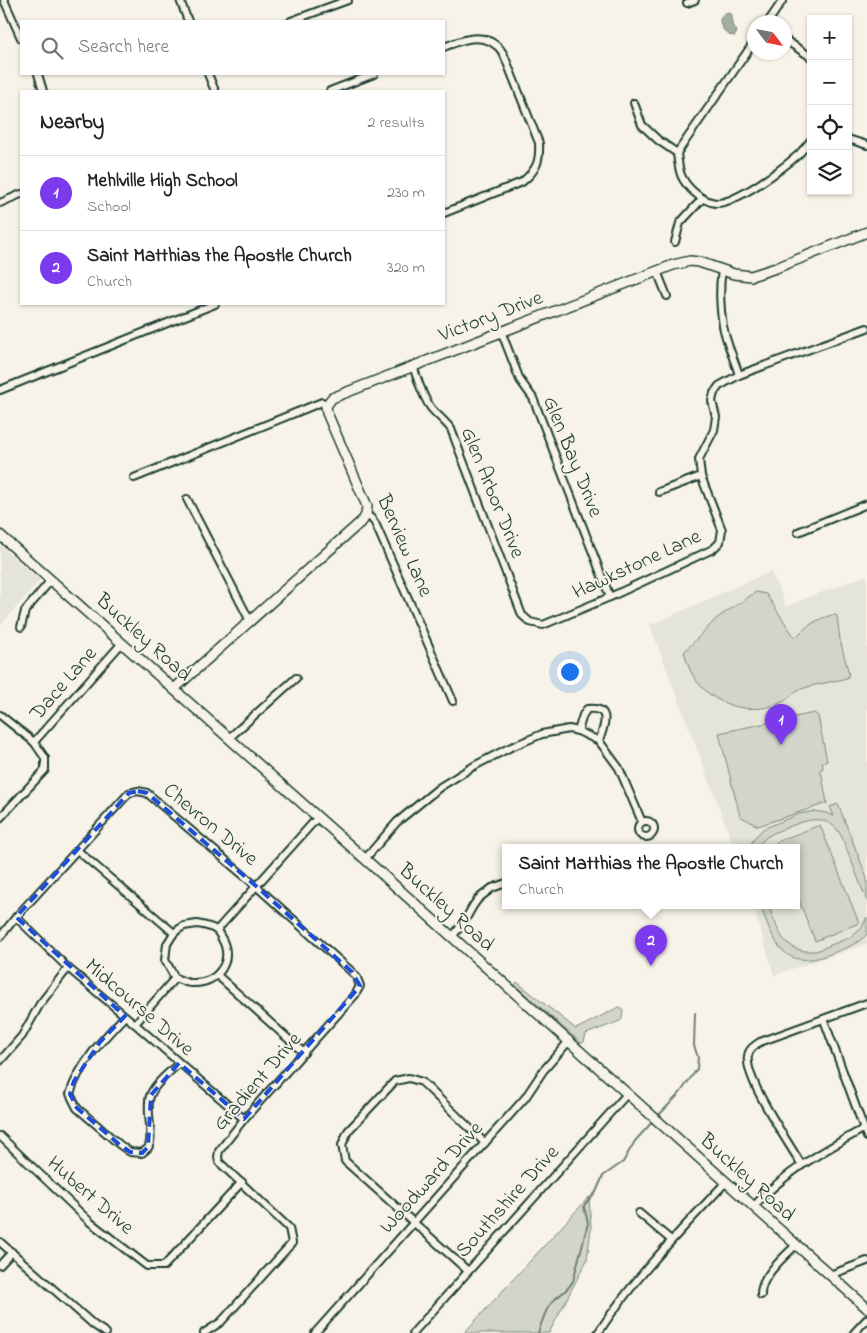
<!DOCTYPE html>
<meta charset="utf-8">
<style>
:root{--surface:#fff;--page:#f2f2f2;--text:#222;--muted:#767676;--line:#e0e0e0;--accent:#7c3aed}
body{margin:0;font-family:"Indie Flower",sans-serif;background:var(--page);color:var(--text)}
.controls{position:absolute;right:15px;top:15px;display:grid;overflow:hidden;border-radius:0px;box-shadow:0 1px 4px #0004}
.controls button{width:45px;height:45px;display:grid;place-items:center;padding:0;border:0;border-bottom:1px solid var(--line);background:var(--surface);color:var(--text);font:25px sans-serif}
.compass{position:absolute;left:747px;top:15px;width:45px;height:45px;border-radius:50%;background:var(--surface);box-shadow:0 1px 4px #0004;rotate:122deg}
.you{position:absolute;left:569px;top:671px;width:18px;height:18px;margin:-12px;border:4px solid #fff;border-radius:50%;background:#1a73e8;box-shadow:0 0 0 8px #1a73e833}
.badge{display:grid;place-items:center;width:32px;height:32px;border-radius:50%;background:var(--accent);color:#fff;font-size:16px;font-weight:700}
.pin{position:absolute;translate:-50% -41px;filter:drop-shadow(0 1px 2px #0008)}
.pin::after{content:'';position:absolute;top:26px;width:18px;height:15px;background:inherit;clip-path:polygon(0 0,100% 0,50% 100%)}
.popup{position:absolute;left:502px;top:844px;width:298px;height:65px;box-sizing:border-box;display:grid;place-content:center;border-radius:0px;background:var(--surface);filter:drop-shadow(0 1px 4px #0005);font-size:16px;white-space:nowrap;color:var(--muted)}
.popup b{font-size:19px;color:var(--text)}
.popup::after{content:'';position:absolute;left:50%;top:100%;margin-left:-10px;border:10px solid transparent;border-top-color:var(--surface)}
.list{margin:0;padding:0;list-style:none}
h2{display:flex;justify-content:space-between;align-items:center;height:65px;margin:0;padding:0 20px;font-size:21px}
h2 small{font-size:16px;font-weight:400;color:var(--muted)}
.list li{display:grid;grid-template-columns:32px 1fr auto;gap:15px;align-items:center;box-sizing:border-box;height:75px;padding:0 20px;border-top:1px solid var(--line)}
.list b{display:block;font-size:19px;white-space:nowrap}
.list p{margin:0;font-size:16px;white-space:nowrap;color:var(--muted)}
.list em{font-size:16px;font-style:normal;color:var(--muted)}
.icon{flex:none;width:28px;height:28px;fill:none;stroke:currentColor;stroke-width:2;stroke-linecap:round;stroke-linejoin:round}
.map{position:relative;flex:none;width:867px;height:1333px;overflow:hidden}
.search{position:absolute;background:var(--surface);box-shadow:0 1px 4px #0004;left:20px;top:20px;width:425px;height:55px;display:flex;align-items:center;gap:12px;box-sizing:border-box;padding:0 18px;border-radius:0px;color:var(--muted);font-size:19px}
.panel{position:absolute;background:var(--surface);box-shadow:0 1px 4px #0004;left:20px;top:90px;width:425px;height:215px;border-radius:0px}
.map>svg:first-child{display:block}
.built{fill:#e5e4d9}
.green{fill:#d3d5ca;stroke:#79897f}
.water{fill:#a4ada3;stroke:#6f8077}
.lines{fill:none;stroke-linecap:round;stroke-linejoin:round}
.stream{stroke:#6f8077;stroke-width:2}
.street-casing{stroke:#1f3d34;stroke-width:10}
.secondary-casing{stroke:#1f3d34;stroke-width:12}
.street{stroke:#f7f3e8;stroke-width:6}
.secondary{stroke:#f7f3e8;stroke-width:9}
.marked{fill:none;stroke:#1d4ed8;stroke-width:4;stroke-dasharray:10 6;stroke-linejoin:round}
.labels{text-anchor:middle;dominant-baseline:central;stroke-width:4;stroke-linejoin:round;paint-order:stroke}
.street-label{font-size:21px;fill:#1f3d34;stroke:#f7f3e8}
</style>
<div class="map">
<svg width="867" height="1333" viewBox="0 0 867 1333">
<rect width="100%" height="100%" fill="#f7f3e8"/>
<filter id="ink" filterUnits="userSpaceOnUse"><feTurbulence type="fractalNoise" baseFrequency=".02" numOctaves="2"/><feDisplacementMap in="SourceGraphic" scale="10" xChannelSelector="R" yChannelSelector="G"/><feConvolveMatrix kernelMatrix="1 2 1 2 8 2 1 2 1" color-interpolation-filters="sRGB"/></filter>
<g filter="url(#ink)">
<g class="built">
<path d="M0,545l40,35 -40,46z"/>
<path d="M771,571l15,35 81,-31v369l-93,31 -21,-70h43v-58h-62l-84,-222z"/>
</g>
<g class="green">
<path d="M756,592l10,2 29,44c11,-12 22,-19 37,-23h3l2,1 3,24 9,34 -2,4c-15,4 -31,6 -46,11 -6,1 -10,7 -15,11 -4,2 -10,5 -14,6 -29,8 -62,-3 -78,-29 -5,-7 -7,-16 -10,-25l33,-34z"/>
<path d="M814,713l4,3 9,45 -5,2 1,5 -3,2 2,6 5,27 -69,23 -18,-10 -21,-83z"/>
<path d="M838,804l29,74v23l-25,-64c-14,-25 -34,-18 -56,-9 -11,4 -22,8 -28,19h-9l6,-10 8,-8 36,-15 16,-3 11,2 8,3 -4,-9z"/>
<path d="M820,825l39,98 -44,18 -19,-48v-46h-18l-2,-5z"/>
<path d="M760,905h8l11,27 5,8 10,8 10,3h12l35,-14 10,-8 6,-12v17c-9,10 -21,14 -34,19 -50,20 -58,-9 -73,-48z"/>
<path d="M517,982l59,47 43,-22 4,2 -1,10 -2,2 -34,13 -2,8 -3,1 -66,-58z"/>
<path d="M589,1197l2,32 -4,31 -38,73h-85z"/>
</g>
<path class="water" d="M725,13h4l3,2v10l5,6 -2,5 -6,-1c-7,-5 -14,-16 -4,-22z"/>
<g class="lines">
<g class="stream">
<path d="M657,1117l23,-24 17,-24 1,-12 -4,-11 1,-33"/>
<path d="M538,1333c4,-11 7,-24 15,-32 8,-8 14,-9 20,-20l15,-58 -4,-16 1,-3 11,-12 7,-16 20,-14 12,-21 19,-21"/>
</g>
<g class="street-casing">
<g id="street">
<path d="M4,0l17,38"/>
<path d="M180,0l8,21"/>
<path d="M687,3l8,-3"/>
<path d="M291,21l57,-21"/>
<path d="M768,22l15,-22"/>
<path d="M784,39l27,18"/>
<path d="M444,47c17,-7 37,-15 53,-1 3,2 5,6 7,9l35,88c1,18 -2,27 -17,39l-78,31"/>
<path d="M38,74l5,17"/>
<path d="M208,74l7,17"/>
<path d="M330,91l44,-17"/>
<path d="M634,103l8,22 16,15 19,13"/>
<path d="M848,139l19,6"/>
<path d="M677,153c2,19 3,27 18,40 6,5 13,9 21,10 20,1 67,-35 82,-48 5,-5 9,-10 13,-15"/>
<path d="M677,153l77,-111"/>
<path d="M0,203l21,-9"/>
<path d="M675,242l5,-19 22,-24"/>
<path d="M722,270c-3,18 -2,38 1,56 3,16 11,33 16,49"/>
<path d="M657,271l10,25"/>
<path d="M501,331l19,49 13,18 77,199"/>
<path d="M413,366c5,14 9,30 18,42 6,7 14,13 20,21l71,186 8,7 13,3 67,-28 103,-48 7,-7 2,-12 -21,-54 -2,-17 15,-29 2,-13 -4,-16 2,-8 5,-7 20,-11 128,-47"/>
<path d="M0,390l215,-86"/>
<path d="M134,478l188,-76 5,2"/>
<path d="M659,492l42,-16"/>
<path d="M187,499l63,122"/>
<path d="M366,515l5,3 4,5 78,178"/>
<path d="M798,532l69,-28"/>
<path d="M21,627l4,-16 26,-31"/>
<path d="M0,715l34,27 11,16v12l-45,48"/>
<path d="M578,731l5,-16 4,-6c26,-3 17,18 12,32"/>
<path d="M229,738l67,-60"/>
<path d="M34,742l88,-99"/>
<circle cx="646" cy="829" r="8"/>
<path d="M77,850l97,83"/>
<path d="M365,859l32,-37 43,-35 34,-21 35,-18 33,-14 27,-5 9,2 21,10 20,27 23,54"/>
<path d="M16,917l52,51 67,56 109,95"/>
<path d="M197,924c6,1 13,2 19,6 3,2 4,6 6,9 12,22 -4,44 -28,44 -7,1 -13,-3 -19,-5l-10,-18 2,-16 7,-11 5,-4 5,-3z"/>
<path d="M217,930l101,-113"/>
<path d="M0,937l16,-20 113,-124 9,-2 9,2 109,93 96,86 5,6 3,8 -5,9 -111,124 -25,32 -1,6 1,5 70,66 3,15 -71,79 -17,11"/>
<path d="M452,937l12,-15 9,-16 5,-7 14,-11 14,-5"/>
<path d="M217,975l87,78"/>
<path d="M125,1016c-22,23 -46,48 -55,78l7,14 43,37 10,7 12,1c2,-2 4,-3 6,-5 7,-12 -3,-38 2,-52 5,-13 19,-23 29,-33"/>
<path d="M824,1020l43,117"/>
<path d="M135,1024l40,-46"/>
<path d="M0,1061l22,-25 18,-32 28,-36"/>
<path d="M0,1136l90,86 57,44h17l78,-84"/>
<path d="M801,1164c-12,-21 -57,-85 -53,-108 1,-7 6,-10 12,-14l107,-39"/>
<path d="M753,1207c33,-36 69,-55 110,-78"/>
<path d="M639,1213l32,27"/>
<path d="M0,1242l94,83 12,8"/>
<path d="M0,1265l12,-13"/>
<path d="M468,1271l-123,-110 -3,-16 6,-14 47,-50 14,-3 13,4 63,61"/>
<path d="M830,1275l37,-14"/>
<path d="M761,1295c-1,-18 23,-38 35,-50"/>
<path d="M315,1333l210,-235 18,-27 26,-30"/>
<path d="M413,1333l214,-239"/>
<path d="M598,1333c36,-55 83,-103 128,-151"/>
<path d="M854,1333l13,-14"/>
</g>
</g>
<g class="secondary-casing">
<g id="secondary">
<path d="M0,535l365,324 502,449"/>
<path d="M174,689l189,-169 3,-5 1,-9 -40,-93 -1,-7 6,-8 341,-133 17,-4 9,1 35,12 17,2 25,-8 91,-36"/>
</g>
</g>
<use href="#street" class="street"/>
<use href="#secondary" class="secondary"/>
</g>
</g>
<path class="marked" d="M138,791l9,2 109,93 96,86 8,14 -116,133 -65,-56 -28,32 -3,52 -6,6 -12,-1 -10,-7 -43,-37 -7,-14 4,-13 26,-39 25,-26 -109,-99 113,-124z"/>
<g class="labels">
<g class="street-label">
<text transform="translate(491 317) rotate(-21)">Victory Drive</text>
<text transform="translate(572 457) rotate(68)">Glen Bay Drive</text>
<text transform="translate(492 493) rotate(68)">Glen Arbor Drive</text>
<text transform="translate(404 546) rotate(66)">Berview Lane</text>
<text transform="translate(637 565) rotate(-25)">Hawkstone Lane</text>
<text transform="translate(143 638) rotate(42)">Buckley Road</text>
<text transform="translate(64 684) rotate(-49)">Dace Lane</text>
<text transform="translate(210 825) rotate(40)">Chevron Drive</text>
<text transform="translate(446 908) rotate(42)">Buckley Road</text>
<text transform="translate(139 1008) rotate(41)">Midcourse Drive</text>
<text transform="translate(258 1082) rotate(-49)">Gradient Drive</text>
<text transform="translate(432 1178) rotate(-48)">Woodward Drive</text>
<text transform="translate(747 1178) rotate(42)">Buckley Road</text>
<text transform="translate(90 1196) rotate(41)">Hubert Drive</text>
<text transform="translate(508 1202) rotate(-48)">Southshire Drive</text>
</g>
</g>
</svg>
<div class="controls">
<button>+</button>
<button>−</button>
<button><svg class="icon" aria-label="locate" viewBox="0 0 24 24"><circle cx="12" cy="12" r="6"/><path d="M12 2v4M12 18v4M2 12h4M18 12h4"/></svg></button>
<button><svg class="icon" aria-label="layers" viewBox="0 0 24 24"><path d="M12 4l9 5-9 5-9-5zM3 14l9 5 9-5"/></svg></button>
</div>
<svg class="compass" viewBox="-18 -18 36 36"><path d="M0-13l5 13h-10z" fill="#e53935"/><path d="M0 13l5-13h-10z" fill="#767676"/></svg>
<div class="you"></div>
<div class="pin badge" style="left:781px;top:745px">1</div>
<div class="pin badge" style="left:651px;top:966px">2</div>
<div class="popup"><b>Saint Matthias the Apostle Church</b>Church</div>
<div class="search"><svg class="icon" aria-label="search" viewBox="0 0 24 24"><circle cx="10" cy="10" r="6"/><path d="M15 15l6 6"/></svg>Search here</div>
<section class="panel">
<h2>Nearby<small>2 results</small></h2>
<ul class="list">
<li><span class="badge">1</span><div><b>Mehlville High School</b><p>School</p></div><em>230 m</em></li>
<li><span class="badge">2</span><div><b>Saint Matthias the Apostle Church</b><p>Church</p></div><em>320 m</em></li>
</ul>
</section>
</div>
